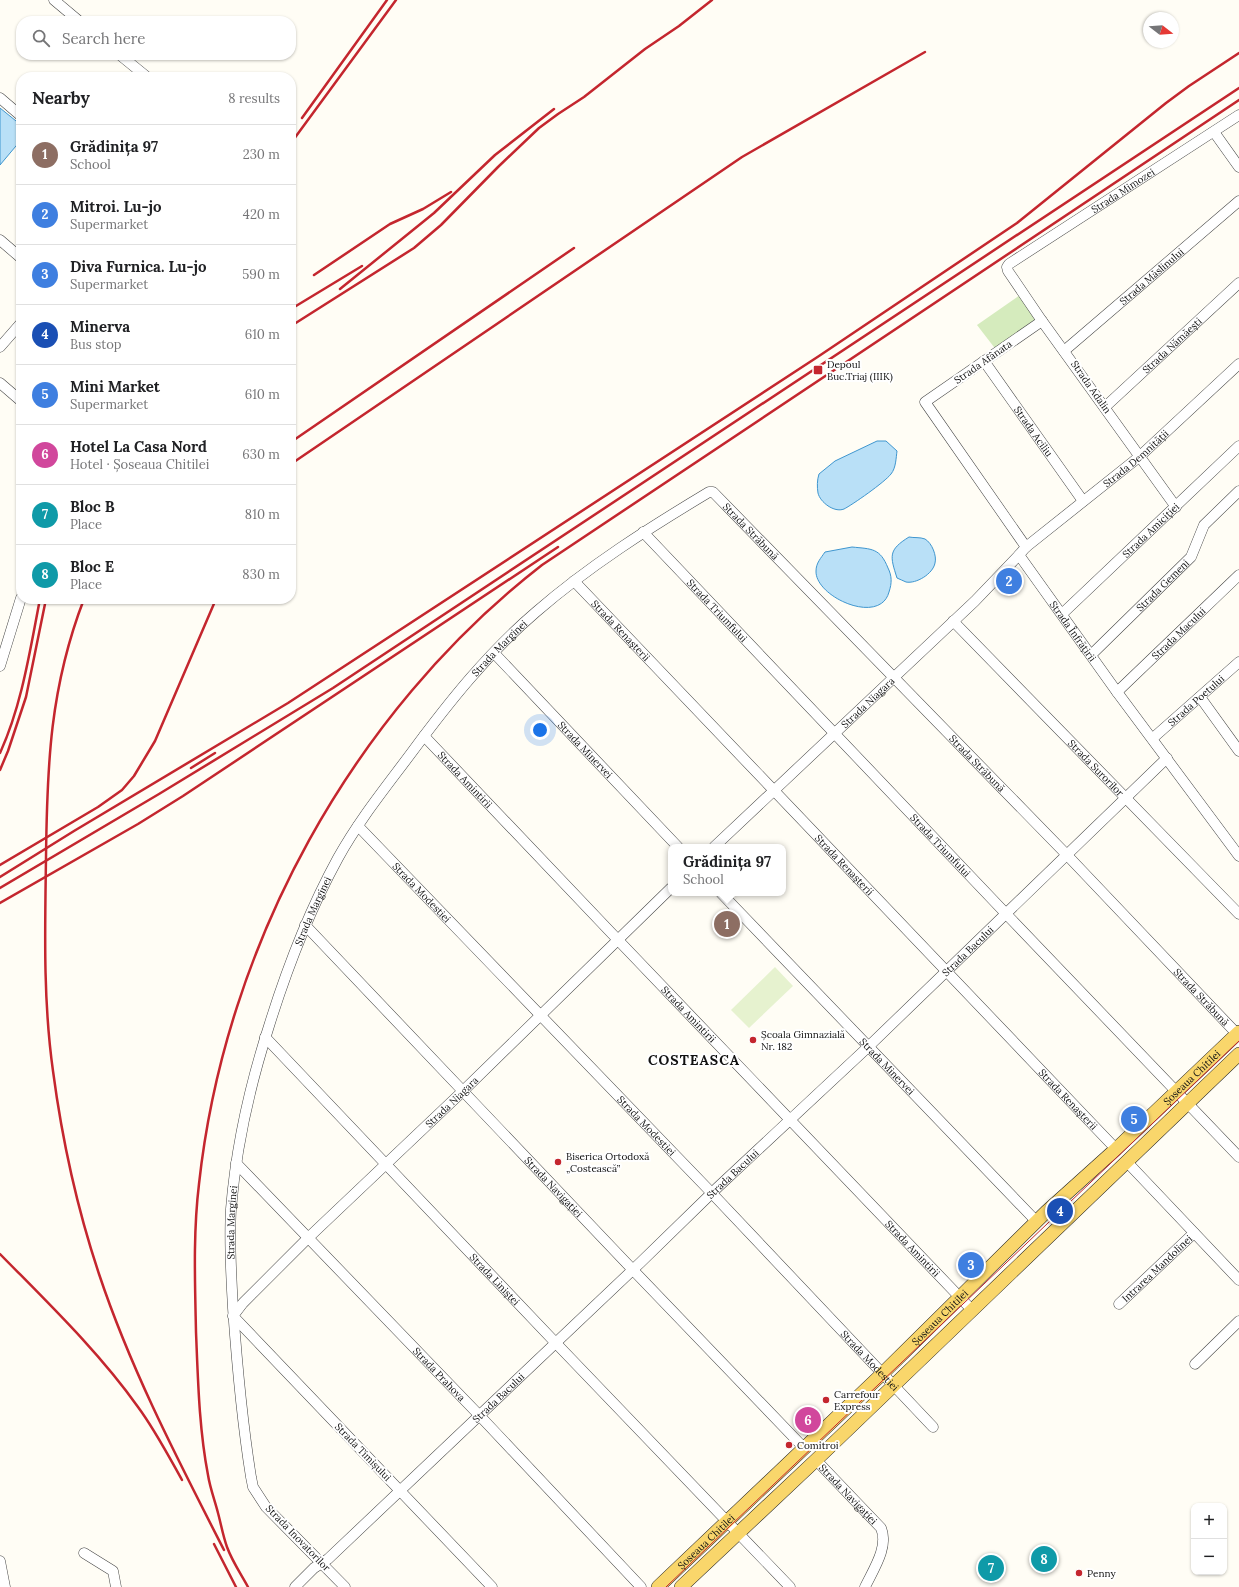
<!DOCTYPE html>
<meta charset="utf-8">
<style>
:root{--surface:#fff;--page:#f6f6f6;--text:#202124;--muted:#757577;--line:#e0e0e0;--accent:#d93025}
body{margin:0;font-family:Lora,serif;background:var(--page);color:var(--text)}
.controls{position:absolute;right:12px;bottom:12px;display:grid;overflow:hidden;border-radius:8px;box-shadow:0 1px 3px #0004}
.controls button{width:36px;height:36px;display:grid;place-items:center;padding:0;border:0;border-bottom:1px solid var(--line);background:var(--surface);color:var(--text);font:20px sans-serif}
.compass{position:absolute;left:1143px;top:12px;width:36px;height:36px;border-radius:50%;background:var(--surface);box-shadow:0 1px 3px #0004;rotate:107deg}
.you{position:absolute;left:540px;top:730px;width:14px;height:14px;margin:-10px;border:3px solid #fff;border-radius:50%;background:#1a73e8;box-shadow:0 0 0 6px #1a73e833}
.badge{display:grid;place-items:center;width:26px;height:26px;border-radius:50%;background:var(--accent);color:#fff;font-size:13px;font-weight:700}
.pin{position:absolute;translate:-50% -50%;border:2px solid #fff;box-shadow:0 1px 4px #0006}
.popup{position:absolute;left:668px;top:844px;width:118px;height:52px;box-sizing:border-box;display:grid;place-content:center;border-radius:8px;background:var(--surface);filter:drop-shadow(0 1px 3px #0005);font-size:13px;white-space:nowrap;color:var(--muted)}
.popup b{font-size:15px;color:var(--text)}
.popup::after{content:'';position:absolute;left:50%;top:100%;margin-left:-8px;border:8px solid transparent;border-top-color:var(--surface)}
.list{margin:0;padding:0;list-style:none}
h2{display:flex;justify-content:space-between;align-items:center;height:52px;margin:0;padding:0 16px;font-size:17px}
h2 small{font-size:13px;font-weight:400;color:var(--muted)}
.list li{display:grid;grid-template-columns:26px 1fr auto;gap:12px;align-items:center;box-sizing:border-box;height:60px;padding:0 16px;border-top:1px solid var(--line)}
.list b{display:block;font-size:15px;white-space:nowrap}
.list p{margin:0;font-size:13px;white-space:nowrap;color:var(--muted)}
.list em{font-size:13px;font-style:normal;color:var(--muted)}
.icon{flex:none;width:22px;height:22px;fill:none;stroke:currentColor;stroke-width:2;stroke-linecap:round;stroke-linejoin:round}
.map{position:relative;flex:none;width:1239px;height:1587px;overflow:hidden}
.search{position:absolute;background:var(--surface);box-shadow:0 1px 3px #0004;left:16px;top:16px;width:280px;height:44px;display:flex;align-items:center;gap:10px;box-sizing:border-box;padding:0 14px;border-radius:16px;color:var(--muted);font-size:15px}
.panel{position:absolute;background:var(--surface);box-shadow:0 1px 3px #0004;left:16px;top:72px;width:280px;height:532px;border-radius:16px}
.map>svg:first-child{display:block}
.green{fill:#d5ebbd}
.pitch{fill:#e6f2cf}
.water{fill:#b9e0f7;stroke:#3f96cf}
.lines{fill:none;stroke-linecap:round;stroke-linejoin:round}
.minor-casing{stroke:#444;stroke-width:11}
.major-casing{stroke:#222;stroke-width:14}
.minor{stroke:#fff;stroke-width:10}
.major{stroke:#f9d66b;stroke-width:13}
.tram{stroke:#c4262e;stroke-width:1}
.rail{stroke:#c4262e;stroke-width:2.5}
.poi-dot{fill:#c4262e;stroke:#fff;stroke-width:1.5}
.labels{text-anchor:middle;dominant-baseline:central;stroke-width:4;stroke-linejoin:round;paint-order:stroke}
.street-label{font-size:10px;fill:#111;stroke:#fff}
.poi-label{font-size:10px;fill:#111;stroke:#fff;text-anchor:start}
.district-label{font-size:14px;font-weight:bold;letter-spacing:1px;fill:#111;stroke:#fff}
</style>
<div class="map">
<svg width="1239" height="1587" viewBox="0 0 1239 1587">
<rect width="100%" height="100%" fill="#fffdf5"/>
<path class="green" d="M1023,293l19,28 -45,30 -20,-26z"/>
<path class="pitch" d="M775,967l18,19 -44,42 -18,-18z"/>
<g class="water">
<path d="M0,108l21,17v15l-21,25z"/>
<path d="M877,441h9l11,10c-1,7 -1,17 -6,23 -6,8 -39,31 -47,35 -10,4 -24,-7 -26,-16 -1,-6 -1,-13 1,-19l16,-13z"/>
<path d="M909,537c5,1 11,0 16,2 7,4 12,17 10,24 -2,11 -19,21 -29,19 -3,-1 -6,-3 -9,-4 -7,-22 -9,-28 12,-41z"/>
<path d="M852,547c20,2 28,1 36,21 4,8 4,15 1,24 -9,34 -74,5 -73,-21 0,-8 5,-13 9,-19z"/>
</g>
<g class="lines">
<g class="minor-casing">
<g id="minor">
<path d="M54,0l25,21"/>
<path d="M120,55l27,22"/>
<path d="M0,98l21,18"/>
<path d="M1214,132l25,35"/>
<path d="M0,240l21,18"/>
<path id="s1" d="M1042,321l-117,81 101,145 -7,8 98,137 122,164"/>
<path d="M0,347l21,-24"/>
<path id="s2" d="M1064,351l175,-150"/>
<path id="s3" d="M984,361l99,140"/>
<path d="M0,383l21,18"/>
<path id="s4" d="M1105,407l134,-124"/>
<path id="s5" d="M1176,507l-134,-186 -34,-50 -1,-4 2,-3 230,-149"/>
<path id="s6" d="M643,532l368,387 228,238"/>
<path id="s7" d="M1026,547l113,-90 100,-93"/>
<path id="s8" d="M574,581l542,568"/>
<path id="s9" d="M1062,614l177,-168"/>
<path id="s10" d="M953,621l286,293"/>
<path id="s11" d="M494,653l184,194"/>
<path id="s12" d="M1091,655l100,-98 13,-32 35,-34"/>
<path d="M0,666l21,-68"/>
<path id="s13" d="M1117,692l122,-117"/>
<path d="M1200,697l39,54"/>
<path id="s14" d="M424,736l194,204 354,370"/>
<path id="s15" d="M1153,738l86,-76"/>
<path id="s16" d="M358,826l348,361 227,240"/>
<path id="s17" d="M714,847l261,-246 44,-46"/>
<path id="s18" d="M721,893l316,329"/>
<path id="s19" d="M305,925l328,345 171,178"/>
<path id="s20" d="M265,1037l286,301 239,249"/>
<path d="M1127,1162l112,118"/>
<path id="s21" d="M236,1163l243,252 162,172"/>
<path id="s22" d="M1119,1304l75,-71"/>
<path d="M1195,1364l44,-43"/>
<path id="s23" d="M816,1460l65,68c8,19 -8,42 -16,59"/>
<path d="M84,1553l29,18 3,16"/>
<path d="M0,1561l5,26"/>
<path id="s24" d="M295,1587l19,-19 14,-9 313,-297 77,-75 150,-140 299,-289"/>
<path id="s25" d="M345,1587l-79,-80 -13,-20 -2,-10c-9,-56 -14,-112 -18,-169 -2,-33 -4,-66 -2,-99 5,-62 19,-124 38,-183 18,-58 40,-115 69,-168 21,-38 48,-71 74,-106 37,-50 76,-99 124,-140 53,-46 113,-84 173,-120h4l353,362 173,182"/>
<path id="s26" d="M492,1587l-259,-271 10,-13 65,-65 155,-147 208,-203"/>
</g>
</g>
<g class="major-casing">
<g id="major">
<path id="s27" d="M658,1587l224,-213 164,-162 70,-63 123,-117"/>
<path d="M681,1587l135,-127 423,-406"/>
</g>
</g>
<use href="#minor" class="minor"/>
<use href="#major" class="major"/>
<path class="tram" d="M666,1587l573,-546"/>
<g class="rail">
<path d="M302,118l85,-118"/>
<path d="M291,143l105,-143"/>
<path d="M314,275l76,-51 33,-15 28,-17"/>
<path d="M340,289l94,-76 61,-58 59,-46"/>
<path d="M291,309l71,-43"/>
<path d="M291,326l123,-78 27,-23 57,-58 41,-39 19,-14 26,-17 61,-48 34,-23 33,-26"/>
<path d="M291,442l283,-194"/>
<path d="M291,464l451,-307 183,-105"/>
<path d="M84,599c-34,88 -37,166 -38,259 -1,71 -3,142 7,213 9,68 24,137 46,203 32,96 79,186 125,276"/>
<path d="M0,753c22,-48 30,-103 40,-154"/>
<path d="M191,768l24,-15"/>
<path d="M0,770l8,-19 18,-54 20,-98"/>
<path d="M0,865l98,-58 24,-17 12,-14 21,-35 61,-142"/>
<path d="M0,877l74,-46 214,-128 531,-347 198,-133 149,-120 23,-17 50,-33"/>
<path d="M0,888l159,-94 174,-106 906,-600"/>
<path d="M0,903l138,-79 45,-28 375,-249"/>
<path d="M0,1254c48,49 98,97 138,153 17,23 30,48 44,73"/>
<path d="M214,1544l22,43"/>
<path d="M248,1587c-7,-13 -16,-26 -21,-40 -4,-11 -6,-23 -9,-34 -3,-12 -8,-25 -10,-38 -9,-47 -10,-95 -12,-143 -1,-49 -3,-99 3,-148 26,-239 153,-471 343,-619l697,-465"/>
</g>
</g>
<g class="poi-dot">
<rect x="813" y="365" width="10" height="10" rx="2"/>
<circle cx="753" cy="1040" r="4"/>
<circle cx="558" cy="1162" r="4"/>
<circle cx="826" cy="1400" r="4"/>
<circle cx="789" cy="1445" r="4"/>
<circle cx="1079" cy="1573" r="4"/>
</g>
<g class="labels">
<g class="street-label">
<text stroke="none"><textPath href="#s5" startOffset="433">Strada Mimozei</textPath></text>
<text stroke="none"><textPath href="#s2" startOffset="115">Strada Măslinului</textPath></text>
<text stroke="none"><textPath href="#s4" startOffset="91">Strada Nămăești</textPath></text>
<text transform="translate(983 362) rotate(-35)">Strada Afânata</text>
<text transform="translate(1091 387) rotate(55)">Strada Adalin</text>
<text stroke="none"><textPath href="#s3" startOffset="86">Strada Aciliu</textPath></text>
<text stroke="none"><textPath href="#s7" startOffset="141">Strada Demnității</textPath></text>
<text stroke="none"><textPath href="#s9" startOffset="122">Strada Amiciției</textPath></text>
<text stroke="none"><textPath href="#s25" startOffset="1371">Strada Străbună</textPath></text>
<text stroke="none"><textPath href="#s12" startOffset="100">Strada Gemeni</textPath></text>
<text stroke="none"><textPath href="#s6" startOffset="108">Strada Triumfului</textPath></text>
<text stroke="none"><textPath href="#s1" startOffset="423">Strada Înfrățirii</textPath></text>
<text stroke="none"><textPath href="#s8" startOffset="68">Strada Renașterii</textPath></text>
<text stroke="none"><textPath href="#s13" startOffset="85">Strada Macului</textPath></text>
<text stroke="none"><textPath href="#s25" startOffset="1050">Strada Marginei</textPath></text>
<text stroke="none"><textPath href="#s15" startOffset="57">Strada Poetului</textPath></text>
<text stroke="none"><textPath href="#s17" startOffset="211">Strada Niagara</textPath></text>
<text stroke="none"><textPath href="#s11" startOffset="133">Strada Minervei</textPath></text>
<text stroke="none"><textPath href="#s25" startOffset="1695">Strada Străbună</textPath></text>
<text stroke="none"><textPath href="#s10" startOffset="205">Strada Surorilor</textPath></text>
<text stroke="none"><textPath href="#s14" startOffset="60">Strada Amintirii</textPath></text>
<text stroke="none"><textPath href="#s6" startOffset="432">Strada Triumfului</textPath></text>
<text stroke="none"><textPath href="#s8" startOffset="392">Strada Renașterii</textPath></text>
<text stroke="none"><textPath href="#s16" startOffset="92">Strada Modestiei</textPath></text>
<text stroke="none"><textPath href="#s25" startOffset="726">Strada Marginei</textPath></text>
<text stroke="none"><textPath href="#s24" startOffset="926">Strada Bacului</textPath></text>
<text stroke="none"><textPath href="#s25" startOffset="2019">Strada Străbună</textPath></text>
<text stroke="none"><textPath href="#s14" startOffset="384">Strada Amintirii</textPath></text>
<text stroke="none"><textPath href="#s18" startOffset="240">Strada Minervei</textPath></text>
<text stroke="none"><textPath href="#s27" startOffset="738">Șoseaua Chitilei</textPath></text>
<text stroke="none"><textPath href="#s8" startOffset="716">Strada Renașterii</textPath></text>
<text stroke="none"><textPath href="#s26" startOffset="681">Strada Niagara</textPath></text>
<text stroke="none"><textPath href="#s16" startOffset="416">Strada Modestiei</textPath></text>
<text stroke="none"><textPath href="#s24" startOffset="602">Strada Bacului</textPath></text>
<text stroke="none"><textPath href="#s19" startOffset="361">Strada Navigației</textPath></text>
<text stroke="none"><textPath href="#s25" startOffset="402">Strada Marginei</textPath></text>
<text stroke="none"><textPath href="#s14" startOffset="708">Strada Amintirii</textPath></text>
<text stroke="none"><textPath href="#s22" startOffset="52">Intrarea Mandolinei</textPath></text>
<text stroke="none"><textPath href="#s20" startOffset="334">Strada Liniștei</textPath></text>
<text stroke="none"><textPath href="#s27" startOffset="390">Șoseaua Chitilei</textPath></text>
<text stroke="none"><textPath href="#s16" startOffset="740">Strada Modestiei</textPath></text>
<text stroke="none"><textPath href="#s21" startOffset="293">Strada Prahova</textPath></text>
<text stroke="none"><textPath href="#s24" startOffset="278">Strada Bacului</textPath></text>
<text transform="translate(363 1452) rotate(46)">Strada Timișului</text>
<text stroke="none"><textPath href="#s23" startOffset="47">Strada Navigației</textPath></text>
<text transform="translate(298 1538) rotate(46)">Strada Inovatorilor</text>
<text stroke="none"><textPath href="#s27" startOffset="66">Șoseaua Chitilei</textPath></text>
</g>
<g class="poi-label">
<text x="827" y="364">Depoul<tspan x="827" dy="12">Buc.Triaj (IIIK)</tspan></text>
<text x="761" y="1034">Școala Gimnazială<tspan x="761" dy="12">Nr. 182</tspan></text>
<text x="566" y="1156">Biserica Ortodoxă<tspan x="566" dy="12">„Costească”</tspan></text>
<text x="834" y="1394">Carrefour<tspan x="834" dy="12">Express</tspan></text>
<text x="797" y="1445">Comitroi</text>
<text x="1087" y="1573">Penny</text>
</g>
<g class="district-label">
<text x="694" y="1060">COSTEASCA</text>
</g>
</g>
</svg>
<div class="controls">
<button>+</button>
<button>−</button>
</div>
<svg class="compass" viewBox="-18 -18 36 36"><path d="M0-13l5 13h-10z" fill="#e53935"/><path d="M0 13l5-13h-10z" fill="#757577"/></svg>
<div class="you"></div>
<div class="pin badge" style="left:727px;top:924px;background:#8d6e63">1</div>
<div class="popup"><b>Grădinița 97</b>School</div>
<div class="pin badge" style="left:1009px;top:581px;background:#3f7fe0">2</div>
<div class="pin badge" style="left:971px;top:1265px;background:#3f7fe0">3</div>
<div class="pin badge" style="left:1060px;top:1211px;background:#1a4fb4">4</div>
<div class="pin badge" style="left:1134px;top:1119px;background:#3f7fe0">5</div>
<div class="pin badge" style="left:808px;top:1420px;background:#d1479c">6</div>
<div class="pin badge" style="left:991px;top:1568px;background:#0f9aa8">7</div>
<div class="pin badge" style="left:1044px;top:1559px;background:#0f9aa8">8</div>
<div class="search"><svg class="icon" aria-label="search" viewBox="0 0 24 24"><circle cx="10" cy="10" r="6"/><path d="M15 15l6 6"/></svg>Search here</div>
<section class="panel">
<h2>Nearby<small>8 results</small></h2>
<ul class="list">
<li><span class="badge" style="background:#8d6e63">1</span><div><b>Grădinița 97</b><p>School</p></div><em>230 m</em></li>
<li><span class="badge" style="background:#3f7fe0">2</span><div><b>Mitroi. Lu-jo</b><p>Supermarket</p></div><em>420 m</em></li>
<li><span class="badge" style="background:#3f7fe0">3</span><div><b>Diva Furnica. Lu-jo</b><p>Supermarket</p></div><em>590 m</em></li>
<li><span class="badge" style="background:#1a4fb4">4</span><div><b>Minerva</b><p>Bus stop</p></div><em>610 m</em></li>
<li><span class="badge" style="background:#3f7fe0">5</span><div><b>Mini Market</b><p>Supermarket</p></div><em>610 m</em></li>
<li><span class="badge" style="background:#d1479c">6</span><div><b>Hotel La Casa Nord</b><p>Hotel · Șoseaua Chitilei</p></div><em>630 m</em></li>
<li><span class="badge" style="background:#0f9aa8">7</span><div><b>Bloc B</b><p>Place</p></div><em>810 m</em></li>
<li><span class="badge" style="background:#0f9aa8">8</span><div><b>Bloc E</b><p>Place</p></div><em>830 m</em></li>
</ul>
</section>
</div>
